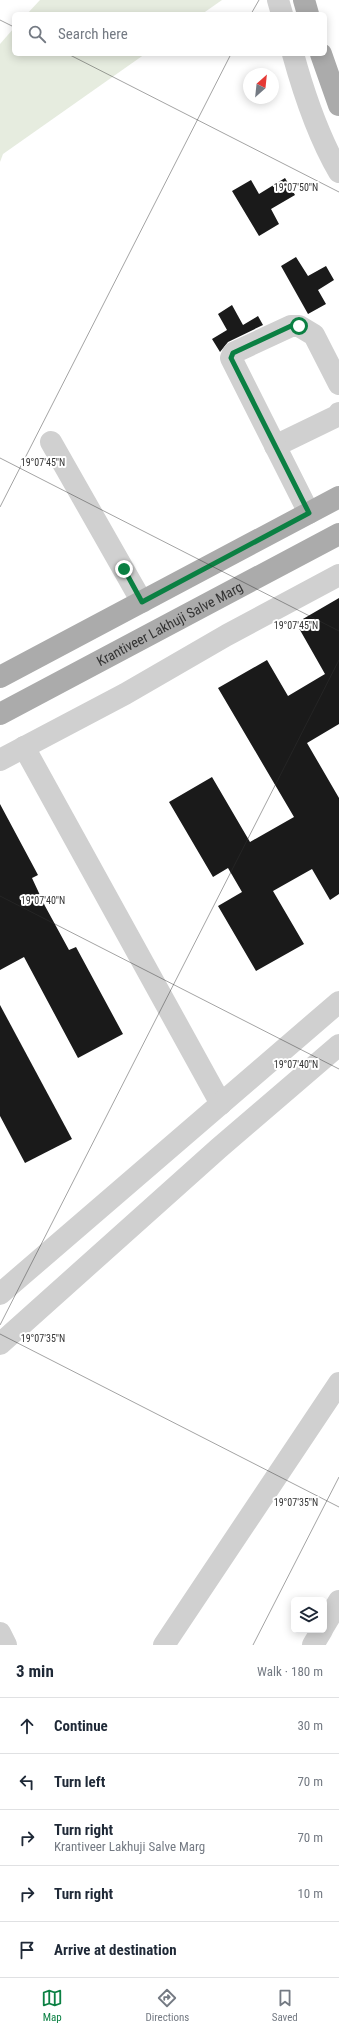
<!DOCTYPE html>
<meta charset="utf-8">
<style>
:root{--surface:#fff;--page:#f2f2f3;--text:#1f2937;--muted:#747a83;--line:#e0e1e3;--accent:#0b8043}
body{margin:0;font-family:"Roboto Condensed",sans-serif;background:var(--page);color:var(--text)}
.controls{position:absolute;right:12px;bottom:12px;display:grid;overflow:hidden;border-radius:6px;box-shadow:0 2px 10px #0003}
.controls button{width:36px;height:36px;display:grid;place-items:center;padding:0;border:0;border-bottom:1px solid var(--line);background:var(--surface);color:var(--text);font:20px sans-serif}
.compass{position:absolute;left:243px;top:68px;width:36px;height:36px;border-radius:50%;background:var(--surface);box-shadow:0 2px 10px #0003;rotate:27deg}
.stop{position:absolute;width:12px;height:12px;margin:-9px;border:3px solid #0b8043;border-radius:50%;background:#fff}
.stop.end{background:#0b8043;border-color:#fff;box-shadow:0 1px 4px #0008}
.list{margin:0;padding:0;list-style:none}
h2{display:flex;justify-content:space-between;align-items:center;height:52px;margin:0;padding:0 16px;font-size:17px}
h2 small{font-size:13px;font-weight:400;color:var(--muted)}
.list li{display:grid;grid-template-columns:26px 1fr auto;gap:12px;align-items:center;box-sizing:border-box;height:56px;padding:0 16px;border-top:1px solid var(--line)}
.list b{display:block;font-size:15px;white-space:nowrap}
.list p{margin:0;font-size:13px;white-space:nowrap;color:var(--muted)}
.list em{font-size:13px;font-style:normal;color:var(--muted)}
.icon{flex:none;width:22px;height:22px;fill:none;stroke:currentColor;stroke-width:2;stroke-linecap:round;stroke-linejoin:round}
.map{position:relative;flex:none;width:339px;height:1645px;overflow:hidden}
.search{position:absolute;background:var(--surface);box-shadow:0 2px 10px #0003;left:12px;right:12px;top:12px;height:44px;display:flex;align-items:center;gap:10px;box-sizing:border-box;padding:0 14px;border-radius:6px;color:var(--muted);font-size:15px}
.sheet{height:332px;background:var(--surface)}
nav{display:flex;justify-content:space-around;align-items:center;box-sizing:border-box;height:56px;border-top:1px solid var(--line);background:var(--surface);font-size:11px;color:var(--muted)}
nav a{display:grid;justify-items:center;gap:2px}
nav .on{color:var(--accent)}
.map>svg:first-child{display:block}
.green{fill:#e6ecdf}
.building{fill:#1a1a1a}
.lines{fill:none;stroke-linecap:round;stroke-linejoin:round}
.minor{stroke:#d0d0d0;stroke-width:22}
.major{stroke:#ababab;stroke-width:22}
.route{stroke:#0b8043;stroke-width:5}
.ticks{fill:none;stroke:#333;stroke-width:1;stroke-opacity:0.45}
.labels{text-anchor:middle;dominant-baseline:central;stroke-width:4;stroke-linejoin:round;paint-order:stroke}
.street-label{font-size:14px;fill:#333;stroke:#fff}
.ticks-label{font-size:10px;text-anchor:middle;fill:#333;stroke:#fff;stroke-width:4;stroke-linejoin:round;paint-order:stroke}
</style>
<div class="map">
<svg width="339" height="1645" viewBox="0 0 339 1645">
<rect width="100%" height="100%" fill="#fff"/>
<g class="green">
<path d="M40,0h182l-20,14h-175z"/>
<path d="M14,28v26h131l-142,100 -3,8v-118z"/>
</g>
<g class="building">
<path d="M285,178l10,17 -24,14 8,15 -20,12 -27,-45 19,-11 8,14z"/>
<path d="M296,257l12,19 18,-10 8,14 -16,10 8,14 -18,10 -27,-48z"/>
<path d="M232,305l11,20 15,-9 5,9 -35,17 -8,10 -8,-13 15,-9 -9,-16z"/>
<path d="M339,598v126l-32,19 32,55v96l-9,6 -18,-31 -39,22 31,53 -48,27 -38,-65 24,-14 -14,-24 -15,9 -44,-75 43,-25 38,65 44,-25 -76,-129 49,-28 21,36 37,-22 -29,-51z"/>
<path d="M0,804l38,71 -6,3 13,28 24,44 7,-3 47,87 -45,24 -54,-101 -24,13z"/>
<path d="M0,1005l72,134 -47,24 -25,-47z"/>
</g>
<g class="lines">
<g class="minor">
<path d="M278,0l4,14"/>
<path d="M293,54c11,40 25,82 46,118"/>
<path d="M51,442l91,160"/>
<path d="M275,446l62,-30 2,-3"/>
<path d="M309,513l-78,-155 2,-5 58,-27h8l15,9 25,49"/>
<path d="M24,747l197,357"/>
<path d="M0,760l125,-66 102,-59 112,-60"/>
<path d="M0,1294l339,-292"/>
<path d="M0,1344l219,-196 120,-103"/>
<path d="M324,1626l15,-25"/>
<path d="M0,1633l6,12"/>
<path d="M164,1645l175,-262"/>
<path d="M313,1645l9,-15"/>
</g>
<g class="major">
<path d="M304,0l4,14"/>
<path d="M321,54l18,51"/>
<path d="M0,677l339,-180"/>
<path id="s1" d="M0,714l339,-180"/>
</g>
</g>
<g class="lines">
<path class="route" d="M124,569l18,33 167,-89 -78,-155 2,-5 58,-27h8"/>
</g>
<path class="ticks" d="M251,14l8,-14M0,20l14,7M68,54l271,138M0,458l339,173M0,507l231,-453M0,896l339,173M0,1325l339,-665M0,1334l339,173M253,1645l86,-168"/>
<g class="labels">
<g class="street-label">
<text stroke="none"><textPath href="#s1" startOffset="192">Krantiveer Lakhuji Salve Marg</textPath></text>
</g>
</g>
<g class="ticks-label">
<text x="296" y="191">19°07'50"N</text>
<text x="43" y="466">19°07'45"N</text>
<text x="296" y="629">19°07'45"N</text>
<text x="43" y="904">19°07'40"N</text>
<text x="296" y="1068">19°07'40"N</text>
<text x="43" y="1342">19°07'35"N</text>
<text x="296" y="1506">19°07'35"N</text>
</g>
</svg>
<div class="controls">
<button><svg class="icon" aria-label="layers" viewBox="0 0 24 24"><path d="M12 4l9 5-9 5-9-5zM3 14l9 5 9-5"/></svg></button>
</div>
<svg class="compass" viewBox="-18 -18 36 36"><path d="M0-13l5 13h-10z" fill="#e53935"/><path d="M0 13l5-13h-10z" fill="#747a83"/></svg>
<div class="stop" style="left:299px;top:326px"></div>
<div class="stop end" style="left:124px;top:569px"></div>
<div class="search"><svg class="icon" aria-label="search" viewBox="0 0 24 24"><circle cx="10" cy="10" r="6"/><path d="M15 15l6 6"/></svg>Search here</div>
</div>
<section class="sheet">
<h2>3 min<small>Walk · 180 m</small></h2>
<ul class="list">
<li><svg class="icon" aria-label="ahead" viewBox="0 0 24 24"><path d="M12 20V5M6 11l6-6 6 6"/></svg><div><b>Continue</b></div><em>30 m</em></li>
<li><svg class="icon" aria-label="left" viewBox="0 0 24 24"><path d="M17 20v-9H6M10 6l-5 5 5 5"/></svg><div><b>Turn left</b></div><em>70 m</em></li>
<li><svg class="icon" aria-label="right" viewBox="0 0 24 24"><path d="M7 20v-9h11M14 6l5 5-5 5"/></svg><div><b>Turn right</b><p>Krantiveer Lakhuji Salve Marg</p></div><em>70 m</em></li>
<li><svg class="icon" aria-label="right" viewBox="0 0 24 24"><path d="M7 20v-9h11M14 6l5 5-5 5"/></svg><div><b>Turn right</b></div><em>10 m</em></li>
<li><svg class="icon" aria-label="arrive" viewBox="0 0 24 24"><path d="M6 21V4h12l-3 4 3 4H6"/></svg><div><b>Arrive at destination</b></div></li>
</ul>
</section>
<nav>
<a class="on"><svg class="icon" aria-label="map" viewBox="0 0 24 24"><path d="M3 6l6-2 6 2 6-2v14l-6 2-6-2-6 2zM9 4v14M15 6v14"/></svg>Map</a>
<a><svg class="icon" aria-label="directions" viewBox="0 0 24 24"><path d="M12 3l9 9-9 9-9-9zM9 14v-3h6M13 9l2 2-2 2"/></svg>Directions</a>
<a><svg class="icon" aria-label="saved" viewBox="0 0 24 24"><path d="M7 4h10v16l-5-4-5 4z"/></svg>Saved</a>
</nav>
